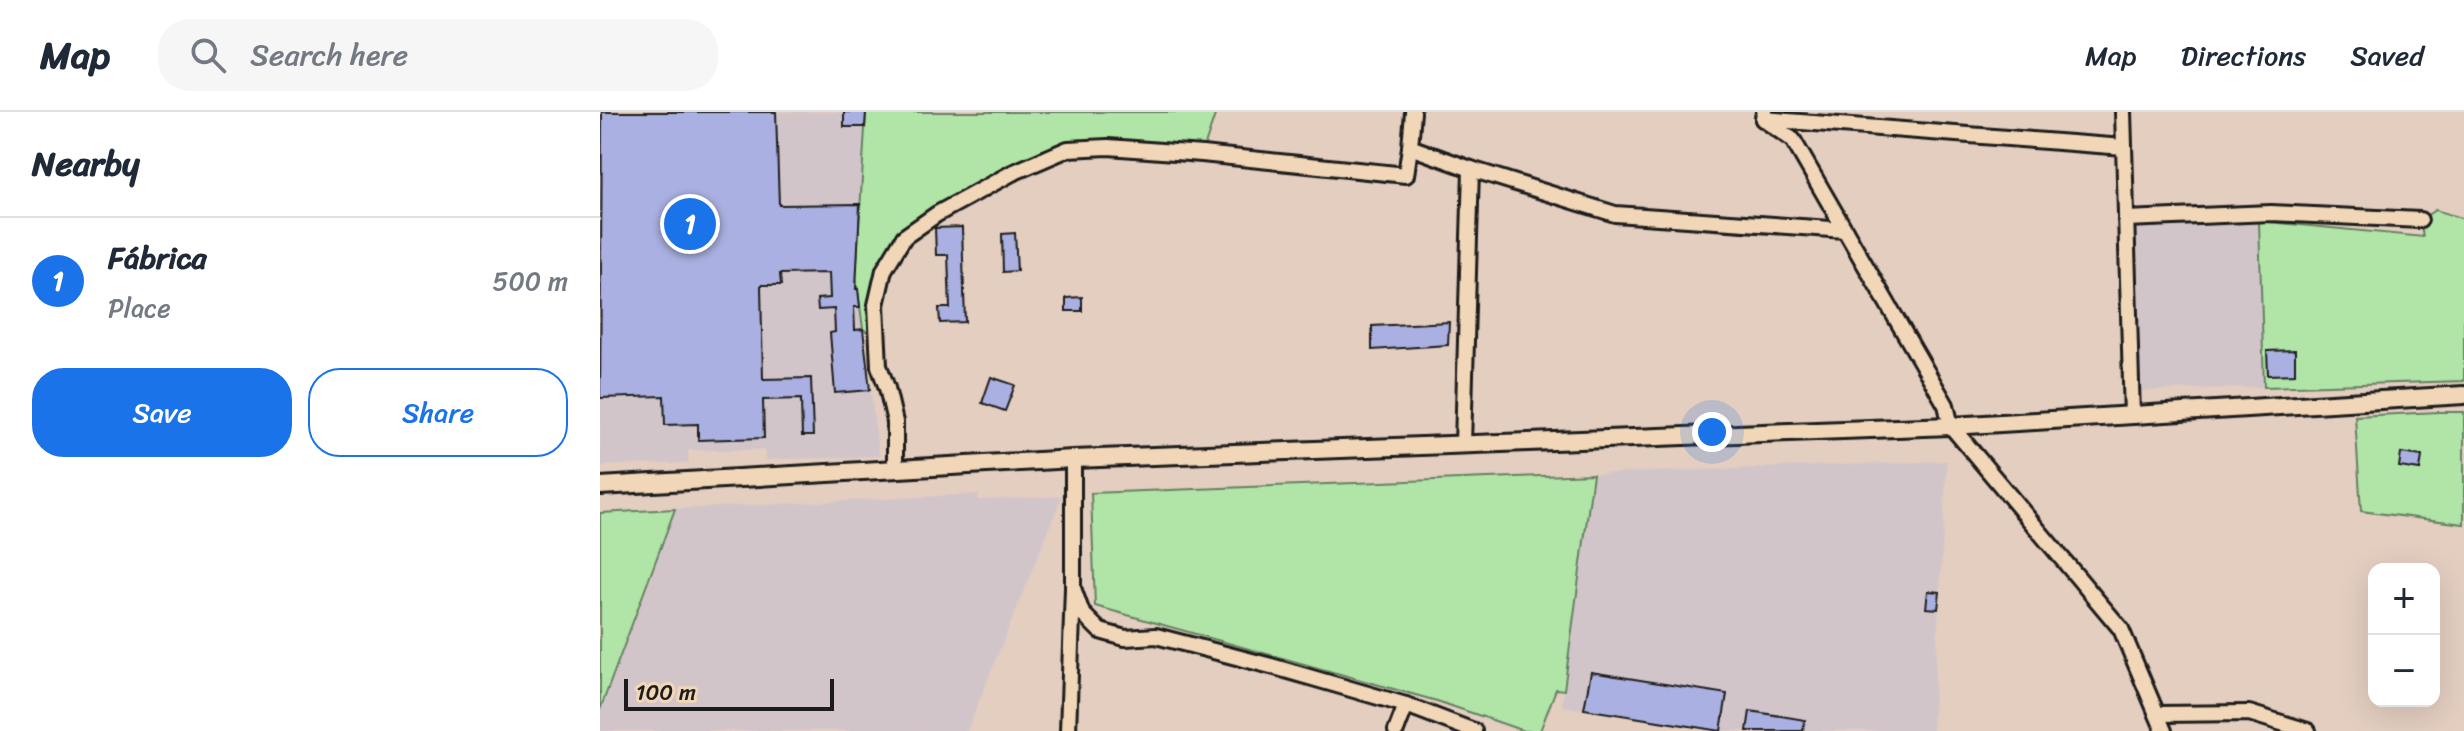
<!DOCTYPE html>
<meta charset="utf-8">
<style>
:root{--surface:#fff;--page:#f6f6f7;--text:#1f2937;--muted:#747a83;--line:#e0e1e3;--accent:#1a73e8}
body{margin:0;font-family:Sriracha,sans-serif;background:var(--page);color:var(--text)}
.controls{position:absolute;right:24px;bottom:24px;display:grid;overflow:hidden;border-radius:16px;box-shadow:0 8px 32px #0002}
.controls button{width:72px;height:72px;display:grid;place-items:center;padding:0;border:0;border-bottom:2px solid var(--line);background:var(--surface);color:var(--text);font:40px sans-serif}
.scale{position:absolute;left:24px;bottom:20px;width:210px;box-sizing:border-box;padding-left:8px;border:4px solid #1c1c1c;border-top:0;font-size:22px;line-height:28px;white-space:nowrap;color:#1c1c1c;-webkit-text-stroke:6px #f1d6b8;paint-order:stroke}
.you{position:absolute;left:1112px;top:320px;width:28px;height:28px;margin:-20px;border:6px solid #fff;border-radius:50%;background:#1a73e8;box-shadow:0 0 0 12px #1a73e833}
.badge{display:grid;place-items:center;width:52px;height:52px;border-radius:50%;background:var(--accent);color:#fff;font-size:26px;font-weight:700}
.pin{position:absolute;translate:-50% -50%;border:4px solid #fff;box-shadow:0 2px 8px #0006}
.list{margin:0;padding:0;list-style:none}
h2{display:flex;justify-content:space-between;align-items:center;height:104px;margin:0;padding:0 32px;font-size:34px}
h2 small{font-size:26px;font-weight:400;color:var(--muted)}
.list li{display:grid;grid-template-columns:52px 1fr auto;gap:24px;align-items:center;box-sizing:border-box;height:128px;padding:0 32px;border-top:2px solid var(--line)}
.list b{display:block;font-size:30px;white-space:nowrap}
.list p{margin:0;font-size:26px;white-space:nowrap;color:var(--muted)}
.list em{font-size:26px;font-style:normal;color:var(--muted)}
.actions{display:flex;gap:16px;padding:24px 32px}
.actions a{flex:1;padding:18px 0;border:2px solid var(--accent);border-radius:32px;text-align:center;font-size:28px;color:var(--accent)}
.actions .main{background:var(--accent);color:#fff}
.icon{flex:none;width:44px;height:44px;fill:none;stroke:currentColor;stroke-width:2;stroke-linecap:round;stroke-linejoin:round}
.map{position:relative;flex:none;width:1864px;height:619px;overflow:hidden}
header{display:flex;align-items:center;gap:48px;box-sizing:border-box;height:112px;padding:0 40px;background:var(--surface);border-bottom:2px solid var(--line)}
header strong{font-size:38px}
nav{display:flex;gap:44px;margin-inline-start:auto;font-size:28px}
.search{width:560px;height:72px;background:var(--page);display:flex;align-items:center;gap:20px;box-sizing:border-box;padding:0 28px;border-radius:32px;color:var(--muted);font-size:30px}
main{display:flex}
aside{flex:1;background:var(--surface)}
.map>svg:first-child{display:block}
.built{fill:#d2c5ca}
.green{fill:#b0e5a7;stroke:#668062;stroke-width:2}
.building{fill:#aab0e1;stroke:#1c1c1c;stroke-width:2}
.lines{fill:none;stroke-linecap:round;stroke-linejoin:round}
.minor-casing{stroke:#1c1c1c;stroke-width:20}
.tertiary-casing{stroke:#1c1c1c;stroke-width:22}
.minor{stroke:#f1d6b8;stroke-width:14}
.tertiary{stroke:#f1d6b8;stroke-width:16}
</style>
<header>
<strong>Map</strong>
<div class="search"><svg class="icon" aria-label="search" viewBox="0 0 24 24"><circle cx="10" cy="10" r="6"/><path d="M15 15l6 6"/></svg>Search here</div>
<nav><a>Map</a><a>Directions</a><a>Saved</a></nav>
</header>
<main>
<aside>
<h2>Nearby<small></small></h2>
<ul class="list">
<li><span class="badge">1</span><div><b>Fábrica</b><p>Place</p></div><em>500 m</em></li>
</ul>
<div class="actions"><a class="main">Save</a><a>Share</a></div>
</aside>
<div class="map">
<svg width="1864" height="619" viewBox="0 0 1864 619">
<rect width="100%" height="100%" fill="#e3cec0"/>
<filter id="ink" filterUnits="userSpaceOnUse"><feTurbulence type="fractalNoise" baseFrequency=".0125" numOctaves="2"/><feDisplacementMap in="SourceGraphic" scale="16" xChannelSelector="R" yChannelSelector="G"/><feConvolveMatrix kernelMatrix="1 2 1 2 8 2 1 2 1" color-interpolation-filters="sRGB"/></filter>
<g filter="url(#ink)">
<g class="built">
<path d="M0,0h266l-10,165 23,179 -114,4 -1,-10h-76l1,13 -89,3z"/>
<path d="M1659,109l5,166 -125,4 -5,-166z"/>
<path d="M1347,349l-15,270h-210l-160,-25 31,-232z"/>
<path d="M379,382l-1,6 84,-4 -95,235h-367v-21l75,-201z"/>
</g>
<g class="green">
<path d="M266,0h350l-14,42 -134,-5 -164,88 -20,33 -7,68 -14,-9 -7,-52z"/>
<path d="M1835,98l29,9v162l-200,6 -5,-166 164,16 -3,-17z"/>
<path d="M1839,300h25v112l-103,-13 -6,-95z"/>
<path d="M993,362l-29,216 -8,-1 -16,42h-16l-87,-30 -342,-95 -4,-113z"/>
<path d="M75,397l-75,201v-197z"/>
</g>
<g class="building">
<path d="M2,0h174l3,93 81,-1 -4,85h2l2,18h-6l1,23 8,-1 7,61 -35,3 -5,-60 5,-1 -1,-23 -16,1 -1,-11 13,-1 -1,-25 -49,1 1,11h-20l2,94 48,-1 2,58h-11l-1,-37 -38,1 1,38 -66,2v-16l-33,1 -1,-29 -64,2z"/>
<path d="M244,0h22l-1,15h-21z"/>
<path d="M362,115l3,95 -25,1 -1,-15h11l-2,-53h-12l-1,-27z"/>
<path d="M415,121l2,38 -14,1 -1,-38z"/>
<path d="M482,185v14h-16v-13z"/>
<path d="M849,210l-1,23 -76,5v-24z"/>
<path d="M1695,238v24l-27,1 -1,-24z"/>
<path d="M391,265l24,8 -10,26 -23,-8z"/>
<path d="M1801,341l21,3 -2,14 -21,-3z"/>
<path d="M1328,479l12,1 -2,17 -12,-1z"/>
<path d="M991,560l136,22 -6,37 -137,-22z"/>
<path d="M1150,599l55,9 -2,11h-56z"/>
</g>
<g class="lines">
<g class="minor-casing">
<g id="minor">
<path d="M813,0l-3,35 61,22 144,45 230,16"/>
<path d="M1164,0l-1,7 30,21 153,265 5,21 170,203 43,102"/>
<path d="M1523,0l9,304"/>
<path d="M1163,7l361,28"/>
<path d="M1526,107l145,-6 149,7"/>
<path d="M863,332l8,-275"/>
<path d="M295,356v-46l-8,-34 -8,-22 -3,-61 8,-35 20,-33 33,-23 75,-41 56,-24 40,-2 94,7 204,21 4,-28"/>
<path d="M473,476l9,25 18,18 25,7 31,-2 115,30 135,39 68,26"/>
<path d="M1557,602l92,-1 59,18"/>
<path d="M468,619l5,-143v-129"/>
<path d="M796,619l10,-26"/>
</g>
</g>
<g class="tertiary-casing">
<path id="tertiary" d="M0,374l473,-27 878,-33 513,-31"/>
</g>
<use href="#minor" class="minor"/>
<use href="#tertiary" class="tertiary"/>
</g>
</g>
</svg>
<div class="controls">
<button>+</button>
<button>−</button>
</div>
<div class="scale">100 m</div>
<div class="you"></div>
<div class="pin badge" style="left:90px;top:112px">1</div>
</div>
</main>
